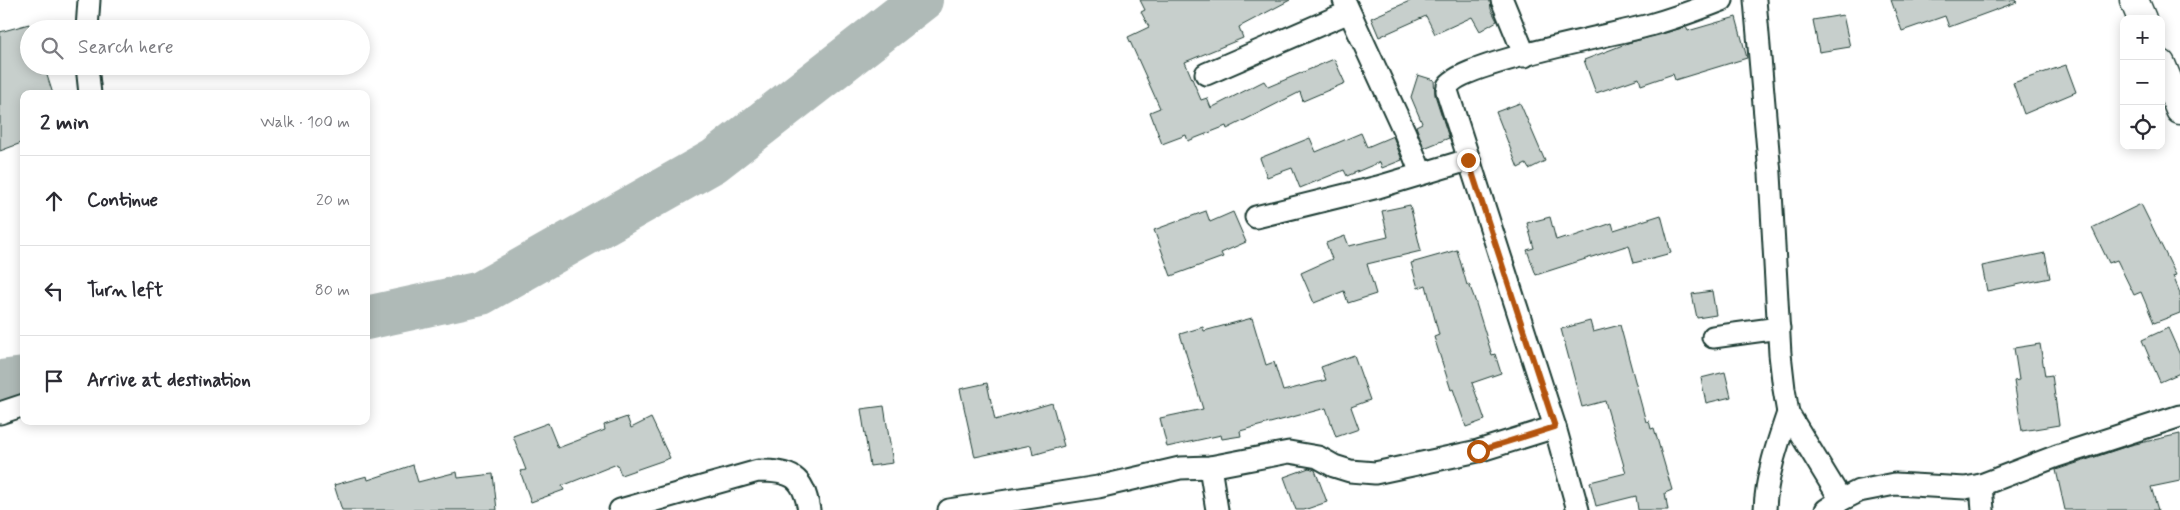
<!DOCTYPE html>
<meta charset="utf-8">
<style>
:root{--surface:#fff;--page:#f7f7f7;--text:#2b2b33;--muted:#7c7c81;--line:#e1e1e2}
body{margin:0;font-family:Mynerve,sans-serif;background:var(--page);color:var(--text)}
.controls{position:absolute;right:15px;top:15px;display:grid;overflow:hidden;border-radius:10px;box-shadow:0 2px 12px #0003}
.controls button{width:45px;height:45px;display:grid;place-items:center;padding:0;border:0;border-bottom:1px solid var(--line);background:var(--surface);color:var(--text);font:25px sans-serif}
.stop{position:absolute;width:15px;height:15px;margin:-11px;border:4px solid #b45309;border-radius:50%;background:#fff}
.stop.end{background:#b45309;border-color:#fff;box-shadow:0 1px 5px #0008}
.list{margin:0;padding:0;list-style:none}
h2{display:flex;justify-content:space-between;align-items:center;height:65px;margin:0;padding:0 20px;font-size:21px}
h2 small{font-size:16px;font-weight:400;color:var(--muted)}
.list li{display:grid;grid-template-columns:32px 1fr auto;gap:15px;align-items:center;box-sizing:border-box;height:90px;padding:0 20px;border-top:1px solid var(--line)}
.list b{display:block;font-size:19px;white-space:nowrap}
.list em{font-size:16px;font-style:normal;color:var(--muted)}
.icon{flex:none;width:28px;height:28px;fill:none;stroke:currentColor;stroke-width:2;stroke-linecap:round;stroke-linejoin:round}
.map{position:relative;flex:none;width:2180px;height:510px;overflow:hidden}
.search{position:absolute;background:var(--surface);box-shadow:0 2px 12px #0003;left:20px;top:20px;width:350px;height:55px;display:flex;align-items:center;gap:12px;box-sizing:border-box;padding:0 18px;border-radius:28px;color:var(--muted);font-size:19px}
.panel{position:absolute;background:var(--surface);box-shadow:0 2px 12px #0003;left:20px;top:90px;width:350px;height:335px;border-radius:10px}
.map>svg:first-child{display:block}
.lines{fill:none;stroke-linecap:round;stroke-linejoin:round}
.stream{stroke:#758883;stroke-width:8}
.river{stroke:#afbab7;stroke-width:44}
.building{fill:#c7cfcc;stroke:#1f3d34}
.minor-casing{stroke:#1f3d34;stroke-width:25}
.primary-casing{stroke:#1f3d34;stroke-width:31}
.minor{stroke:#fff;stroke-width:21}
.primary{stroke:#fff;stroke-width:28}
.route{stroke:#b45309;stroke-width:6}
</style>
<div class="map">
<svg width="2180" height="510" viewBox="0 0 2180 510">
<rect width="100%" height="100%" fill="#fff"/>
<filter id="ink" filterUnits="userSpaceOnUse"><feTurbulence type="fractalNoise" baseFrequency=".02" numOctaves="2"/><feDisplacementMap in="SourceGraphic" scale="10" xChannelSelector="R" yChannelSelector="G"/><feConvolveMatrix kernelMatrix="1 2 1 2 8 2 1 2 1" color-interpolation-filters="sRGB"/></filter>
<g filter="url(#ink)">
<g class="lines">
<path class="stream" d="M903,13l6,-13"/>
<g class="river">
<path d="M366,318l115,-25 233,-132 207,-161"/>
<path d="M0,382l24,-3"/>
</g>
</g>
<g class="building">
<path d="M1140,0h150l-51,27 4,11 -58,24 16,38 6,-2 4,10 53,-27 4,6 66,-28 11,24 -42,18 -3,-9 -73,37 -1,-3 -38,15 -2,-6 -24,9 -12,-32 10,-4 -32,-71 21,-10 -8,-15 4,-2z"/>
<path d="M1412,0h78l1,9 6,12 -17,10 -8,-14 -37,17 -9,-18 -47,21 -8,-19z"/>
<path d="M1891,0h125l1,2 -68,25 -4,-11 -43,15z"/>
<path d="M1843,15l7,32 -31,5 -6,-32z"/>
<path d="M1736,17l11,41 -72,22 -2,-6 -32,11 -2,-7 -43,15 -12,-33 44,-17 58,-16 2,4z"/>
<path d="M29,24v42h15l9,28h-29v48l-24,9v-119z"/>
<path d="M2066,65l10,27 -52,22 -11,-31z"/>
<path d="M1418,75l16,5 1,15 14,43 -25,10 -8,-22 6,-3 -11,-26z"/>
<path d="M1520,103l25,58 -16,8 -3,-5 -8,4 -22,-56z"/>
<path d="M1361,133l6,14 26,-11 9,24 -20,8 -2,-6 -33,14 -3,-6 -44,18 -8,-20 -25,9 -7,-19 50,-20 6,14z"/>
<path d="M2141,204l35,71 -3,1 7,17v20l-26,10 -13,-31 -7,3 -17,-35 -8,3 -17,-35z"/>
<path d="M1410,205l11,46 -54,13 9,30 -28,9 -4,-12 -30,12 -13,-30 31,-14 -6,-16 19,-7 4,10 39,-9 -6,-26z"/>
<path d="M1206,211l4,11 23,-10 13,30 -25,11 2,4 -52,19 -17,-46z"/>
<path d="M1661,215l10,38 -37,10 -5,-18 -93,30 -9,-25 7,-2 -7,-25 23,-6 6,23 9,-3 1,2 46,-16 2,7z"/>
<path d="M1457,250l10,35 2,-1 5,13 18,58 3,-1 6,19 -29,10 13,37 -19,7 -13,-38 -2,1 -17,-53 5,-2 -13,-50 -8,3 -7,-25z"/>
<path d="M2045,253l5,25 -63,13 -5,-25z"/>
<path d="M1712,291l4,24 -19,3 -5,-24z"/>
<path d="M1252,318l14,47 8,-3 9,29 43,-11 -5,-13 33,-12 16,45 -19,7 8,22 -23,8 -10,-29 -86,23 1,5 -19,3 -1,-4 -54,12 -7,-29 43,-9 -23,-75 23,-7 1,4z"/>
<path d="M1590,321l3,11 27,-7 26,97 3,-1 2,8 3,-1 18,62 -7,3 3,17h-30l-2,-14 -40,10 -6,-24 36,-9 -21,-72 -23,6 -21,-78z"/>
<path d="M2168,328l12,27v18l-20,9 -18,-42z"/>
<path d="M2040,344l5,32 7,-1 7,50 -37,6 -8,-50 5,-1 -5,-32z"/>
<path d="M1725,372l6,25 -25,6 -5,-25z"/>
<path d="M987,383l8,37 57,-17 12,43 -31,9 -2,-10 -56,12 -15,-68z"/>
<path d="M884,406l9,57 -23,3 -9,-57z"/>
<path d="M627,417l4,11 20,-10 19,40 -49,17 -4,-11 -55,22 2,4 -33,12 -11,-31 6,-1 -13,-34 35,-13 10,25 47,-18 -1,-5z"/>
<path d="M2180,434v47l-29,6 7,23h-93l-9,-40 75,-25z"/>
<path d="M413,465l5,17 39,-10 1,6 35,-4 4,36h-155l-8,-25 33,-9 1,4z"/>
<path d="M1309,468l6,2 12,32 -23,8h-8l-12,-33z"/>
</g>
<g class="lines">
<g class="minor-casing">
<g id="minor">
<path d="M1344,0l61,133 16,40"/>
<path d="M1502,0l23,56"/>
<path d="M1755,0l15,174 10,180 4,35 4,24 53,87 -15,10"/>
<path d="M87,29l2,-29"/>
<path d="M87,66l3,28"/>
<path d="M1206,74l143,-62"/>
<path d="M1256,217l122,-30 90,-27"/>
<path d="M1713,337l66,-9"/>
<path d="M0,413l24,-8"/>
<path d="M1555,427l23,83"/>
<path d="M1210,467l7,43"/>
<path d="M1981,485l2,25"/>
<path d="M1841,500l18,-9 36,-7 70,4 16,-3 76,-29 123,-40"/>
<path d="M620,510l138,-39c34,0 45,5 51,39"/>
<path d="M949,510l149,-23 82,-19 30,-1 79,-15 29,5 16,9 16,5 25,2 103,-22 77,-24 -108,-336 1,-5c14,-23 169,-52 202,-61 25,-7 49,-16 72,-25"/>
<path d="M1765,510c1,-33 12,-65 23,-97"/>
</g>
</g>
<g class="primary-casing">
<g id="primary">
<path d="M2134,0l8,19"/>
<path d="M2161,64l19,46"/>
</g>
</g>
<use href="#minor" class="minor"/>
<use href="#primary" class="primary"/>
</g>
</g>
<g class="lines" filter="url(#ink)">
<path class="route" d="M1468,160l87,267 -77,24"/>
</g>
</svg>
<div class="controls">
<button>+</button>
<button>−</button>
<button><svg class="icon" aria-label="locate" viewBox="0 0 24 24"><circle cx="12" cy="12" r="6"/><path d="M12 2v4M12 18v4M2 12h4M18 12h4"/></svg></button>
</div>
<div class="stop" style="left:1478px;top:451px"></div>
<div class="stop end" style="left:1468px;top:160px"></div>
<div class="search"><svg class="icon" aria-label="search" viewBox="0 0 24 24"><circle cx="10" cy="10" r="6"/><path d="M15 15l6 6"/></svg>Search here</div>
<section class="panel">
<h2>2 min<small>Walk · 100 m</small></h2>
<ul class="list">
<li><svg class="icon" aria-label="ahead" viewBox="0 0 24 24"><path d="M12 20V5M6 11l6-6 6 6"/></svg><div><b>Continue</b></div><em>20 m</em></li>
<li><svg class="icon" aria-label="left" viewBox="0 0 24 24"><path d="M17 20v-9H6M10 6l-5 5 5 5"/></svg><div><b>Turn left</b></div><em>80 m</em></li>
<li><svg class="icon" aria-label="arrive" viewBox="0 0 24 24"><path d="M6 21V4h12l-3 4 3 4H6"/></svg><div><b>Arrive at destination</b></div></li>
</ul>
</section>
</div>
